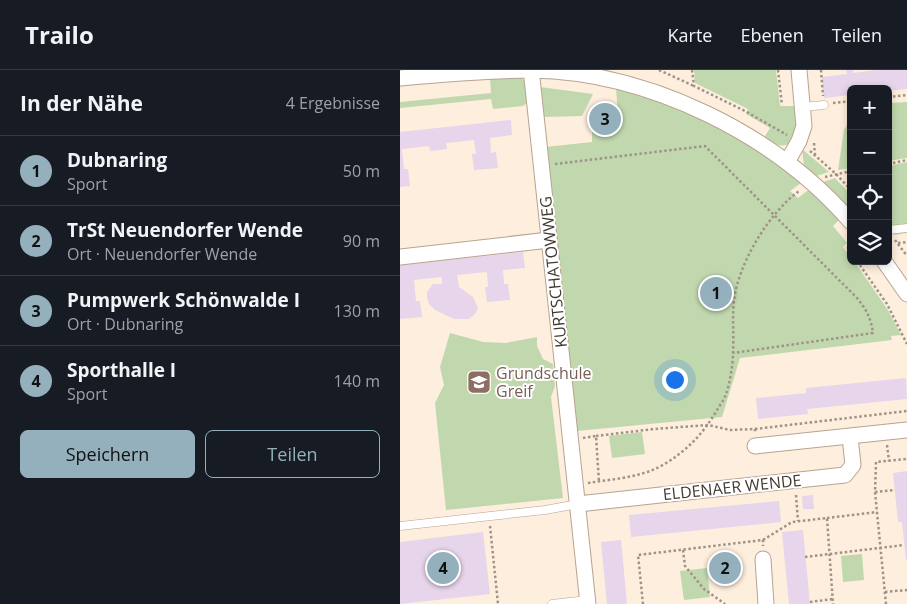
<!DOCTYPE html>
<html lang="de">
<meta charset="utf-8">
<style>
:root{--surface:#171b24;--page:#20242c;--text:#f1f3f6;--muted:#9ea1a6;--line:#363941;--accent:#94b0bc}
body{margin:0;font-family:"Open Sans",sans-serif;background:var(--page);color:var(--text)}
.controls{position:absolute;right:15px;top:15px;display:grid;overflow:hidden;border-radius:8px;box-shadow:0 2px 8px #0003}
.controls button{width:45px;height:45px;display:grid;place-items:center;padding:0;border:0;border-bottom:1px solid var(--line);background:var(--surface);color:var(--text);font:25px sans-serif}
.you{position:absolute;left:274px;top:309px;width:18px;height:18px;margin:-12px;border:4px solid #fff;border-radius:50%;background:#1a73e8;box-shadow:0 0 0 8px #1a73e833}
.badge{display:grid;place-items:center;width:32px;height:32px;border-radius:50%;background:var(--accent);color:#111;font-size:16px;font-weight:700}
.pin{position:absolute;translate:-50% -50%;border:2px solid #fff;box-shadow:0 1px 5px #0006}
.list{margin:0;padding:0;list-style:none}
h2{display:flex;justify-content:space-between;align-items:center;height:65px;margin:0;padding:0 20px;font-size:21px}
h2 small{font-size:16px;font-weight:400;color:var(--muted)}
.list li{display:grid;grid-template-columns:32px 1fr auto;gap:15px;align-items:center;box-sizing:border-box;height:70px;padding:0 20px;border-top:1px solid var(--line)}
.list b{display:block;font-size:19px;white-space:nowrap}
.list p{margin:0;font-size:16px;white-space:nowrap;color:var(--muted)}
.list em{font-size:16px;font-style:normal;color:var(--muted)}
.actions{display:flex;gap:10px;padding:15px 20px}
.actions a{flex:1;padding:11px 0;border:1px solid var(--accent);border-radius:8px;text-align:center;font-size:18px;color:var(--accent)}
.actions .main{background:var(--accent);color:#111}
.icon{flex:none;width:28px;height:28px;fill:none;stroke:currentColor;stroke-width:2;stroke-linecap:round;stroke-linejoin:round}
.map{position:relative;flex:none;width:507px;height:534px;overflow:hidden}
header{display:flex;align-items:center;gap:30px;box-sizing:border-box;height:70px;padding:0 25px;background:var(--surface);border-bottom:1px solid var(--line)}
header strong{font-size:24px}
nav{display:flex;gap:28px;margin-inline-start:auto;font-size:18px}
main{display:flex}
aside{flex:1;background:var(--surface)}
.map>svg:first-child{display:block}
.green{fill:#c1d8af}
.building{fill:#e7d5eb}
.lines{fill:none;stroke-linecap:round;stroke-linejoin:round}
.lane-casing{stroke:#b7a490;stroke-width:9}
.street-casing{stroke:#b7a490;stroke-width:17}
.path{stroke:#9f9387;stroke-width:2.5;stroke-dasharray:2.5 2.5;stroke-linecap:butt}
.lane{stroke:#fff;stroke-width:8}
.street{stroke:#fff;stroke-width:15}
.labels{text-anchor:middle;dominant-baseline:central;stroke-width:4;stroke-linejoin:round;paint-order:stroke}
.street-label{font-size:16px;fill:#423a32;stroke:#fff}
.education-label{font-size:16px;fill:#785e54;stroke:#fff;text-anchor:start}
</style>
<header>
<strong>Trailo</strong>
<nav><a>Karte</a><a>Ebenen</a><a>Teilen</a></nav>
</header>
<main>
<aside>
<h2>In der Nähe<small>4 Ergebnisse</small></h2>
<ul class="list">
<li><span class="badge">1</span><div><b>Dubnaring</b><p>Sport</p></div><em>50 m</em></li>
<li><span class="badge">2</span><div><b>TrSt Neuendorfer Wende</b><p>Ort · Neuendorfer Wende</p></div><em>90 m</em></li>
<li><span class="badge">3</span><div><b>Pumpwerk Schönwalde I</b><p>Ort · Dubnaring</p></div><em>130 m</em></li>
<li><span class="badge">4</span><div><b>Sporthalle I</b><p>Sport</p></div><em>140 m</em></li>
</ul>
<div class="actions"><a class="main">Speichern</a><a>Teilen</a></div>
</aside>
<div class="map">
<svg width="507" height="534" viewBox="0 0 507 534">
<rect width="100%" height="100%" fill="#feeedd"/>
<g class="green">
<path d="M294,0h82l4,36h17l1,16 -9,22c-10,4 -17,-1 -25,-6l6,-10 -24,-14 2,-5 -53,-26z"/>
<path d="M90,8h32l4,5 2,19 -5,4 -30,3 -2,-10 -91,9v-6l91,-9z"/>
<path d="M140,17l53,7 -11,22 -39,1z"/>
<path d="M216,18c51,14 108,37 152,68 11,8 22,18 33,27l-11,8 8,7 13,-10 29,31 -7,7 14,17 -4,4 8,10v4h3l34,49 13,25 -10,1 1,4 -152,18 -18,59 -145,14 -32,-284 47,-5v-12l27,-2z"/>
<path d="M507,32v56l-19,3v-58z"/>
<path d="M451,48v50l-13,2 6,-40z"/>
<path d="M402,79l27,23 -16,5 -2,-6 -7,-5z"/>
<path d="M507,92v71l-13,2 -6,-8v-61z"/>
<path d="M435,108l16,17v16l-31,-28z"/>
<path d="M50,263l33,9 23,1 31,-6v9l6,13 10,5 2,22 -4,11 12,101 -117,12 -11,-107 9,-18 -4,-18z"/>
<path d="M242,362l3,22 -33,4 -3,-22z"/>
<path d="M462,484l2,26 -21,2 -2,-26z"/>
<path d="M307,498l3,29 -26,3 -4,-29z"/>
</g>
<g class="building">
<path d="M446,0h7v3l23,-3h31v19l-19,2v-2h-37v6l-27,3 -2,-21 25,-3z"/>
<path d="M197,41h16l1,15h-17z"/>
<path d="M111,50l1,15 -22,3 1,15 5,-1 2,16 -24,2 -2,-16h4l-2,-14 -28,3 1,6 -17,2 -1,-5 -27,3 2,20h4l2,17 -10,1v-55z"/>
<path d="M123,182l2,16 -22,2 1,14h4l2,16 -23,2 -2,-15h3l-1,-15 -30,3 2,12 14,10 5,11 -2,5 -7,6h-15l-19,-9 -6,-6 -2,-6v-6l6,-8h9v-7l-28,3 2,21h4l2,16 -22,2v-54z"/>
<path d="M506,308l1,21 -100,10 1,5 -50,5 -2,-21 50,-5v-5z"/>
<path d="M507,401v89h-1l-4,-38h-4l-5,-49z"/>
<path d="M413,425l1,14h-11l-1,-13z"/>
<path d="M379,431l2,21 -150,15 -2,-22z"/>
<path d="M403,460l7,74h-21l-7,-72z"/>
<path d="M83,462l7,62 -90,10v-62z"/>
<path d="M221,470l6,64h-20l-6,-62z"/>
<path d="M329,493v9l-9,1v-9z"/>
</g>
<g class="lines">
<g class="lane-casing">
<g id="lane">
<path d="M403,37l21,-2"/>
<path d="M488,160l19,-2"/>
<path d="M0,456l145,-16 33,-6"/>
<path d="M152,534l35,-4"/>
</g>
</g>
<g class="street-casing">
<g id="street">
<path d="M132,0v8l56,526"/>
<path d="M0,8c44,-4 88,-8 132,-8 117,2 243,64 319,152"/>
<path d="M387,92l12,-21 5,-15 -5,-56"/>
<path d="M0,187l149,-17"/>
<path d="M484,191l23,33"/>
<path d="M355,376l152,-16"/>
<path d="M178,434l267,-29 8,-10 -3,-28"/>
<path d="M363,489l3,45"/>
</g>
</g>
<g class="path">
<path d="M259,0l35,16"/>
<path d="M292,0l2,16 51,25 42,24"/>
<path d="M378,0l4,35"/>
<path d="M421,0l2,26"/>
<path d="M488,27l19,-2"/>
<path d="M433,33l18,-2"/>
<path d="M414,73l1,12"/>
<path d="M410,81l26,23 15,16"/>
<path d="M155,94l150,-18 152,152c9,11 14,20 16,35l-140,20"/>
<path d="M488,94l19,-4"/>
<path d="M425,107l26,-6"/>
<path d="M495,170l12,16"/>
<path d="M498,173l9,-1"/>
<path d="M447,177l4,4"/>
<path d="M457,191l30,43 20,40"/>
<path d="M355,359l152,-18"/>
<path d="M196,366l58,-7 54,-4 22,5 25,-1v3"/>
<path d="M183,368l13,-2 3,46"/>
<path d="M487,375l2,16"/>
<path d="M188,413c24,-4 51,-5 73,-17 25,-14 42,-32 56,-56 3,-5 7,-10 9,-16 4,-11 7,-30 7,-41 1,-18 -1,-36 1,-53 5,-38 35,-87 65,-109"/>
<path d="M475,422l20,-2"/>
<path d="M396,425l2,26"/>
<path d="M427,448l50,-6"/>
<path d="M90,456l8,78"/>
<path d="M363,470l29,-18 35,-4 6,86"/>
<path d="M283,480l2,16 19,23 21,15"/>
<path d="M405,487l99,-12"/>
<path d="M485,522l22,-2"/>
<path d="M410,532l23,-3"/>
<path d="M243,534l-5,-49 125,-15v6"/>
<path d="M486,534l-11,-112 1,-30 31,-3"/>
</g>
<use href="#lane" class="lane"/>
<use href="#street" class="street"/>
</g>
<defs>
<g id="school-square" transform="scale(1.25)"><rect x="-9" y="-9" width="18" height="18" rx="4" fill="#8d6e63" stroke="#fff"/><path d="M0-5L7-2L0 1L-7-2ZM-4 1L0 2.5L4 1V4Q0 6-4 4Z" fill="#fff"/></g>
</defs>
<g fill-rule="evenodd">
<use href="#school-square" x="79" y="312"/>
</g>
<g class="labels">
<g class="street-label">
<text transform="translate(153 202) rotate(-96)">KURTSCHATOWWEG</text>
<text transform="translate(332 417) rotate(-6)">ELDENAER WENDE</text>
</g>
<g class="education-label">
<text x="96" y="303">Grundschule<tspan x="96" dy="18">Greif</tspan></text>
</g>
</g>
</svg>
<div class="controls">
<button>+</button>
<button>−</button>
<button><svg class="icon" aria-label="locate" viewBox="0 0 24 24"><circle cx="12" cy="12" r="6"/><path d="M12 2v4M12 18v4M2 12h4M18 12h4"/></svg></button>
<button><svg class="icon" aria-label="layers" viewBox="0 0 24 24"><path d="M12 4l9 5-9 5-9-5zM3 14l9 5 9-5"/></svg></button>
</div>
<div class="you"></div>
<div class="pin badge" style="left:316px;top:223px">1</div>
<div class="pin badge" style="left:325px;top:498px">2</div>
<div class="pin badge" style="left:205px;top:49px">3</div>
<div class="pin badge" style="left:43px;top:498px">4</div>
</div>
</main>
